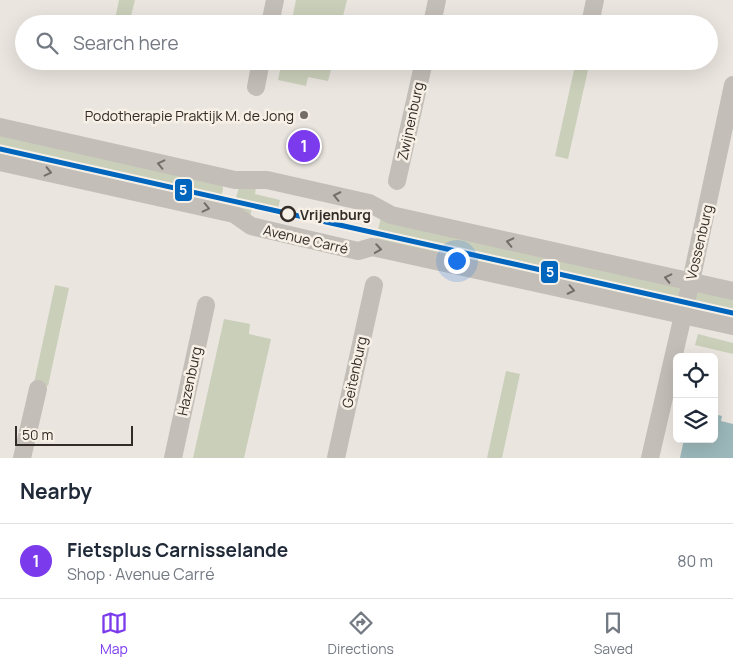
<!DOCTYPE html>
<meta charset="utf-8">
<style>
:root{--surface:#fff;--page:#f2f2f3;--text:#1f2937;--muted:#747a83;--line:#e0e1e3;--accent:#7c3aed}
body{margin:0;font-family:Manrope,sans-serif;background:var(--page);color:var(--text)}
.controls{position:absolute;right:15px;bottom:15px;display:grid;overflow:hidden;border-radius:8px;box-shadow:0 5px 20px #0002}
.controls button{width:45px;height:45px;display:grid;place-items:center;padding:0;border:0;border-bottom:1px solid var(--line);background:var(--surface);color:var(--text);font:25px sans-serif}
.scale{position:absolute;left:15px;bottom:12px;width:118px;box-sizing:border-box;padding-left:5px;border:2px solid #332b27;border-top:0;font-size:14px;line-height:18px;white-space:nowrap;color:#332b27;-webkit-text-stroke:4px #f7f0e6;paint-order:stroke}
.you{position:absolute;left:456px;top:260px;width:18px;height:18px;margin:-12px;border:4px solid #fff;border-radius:50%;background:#1a73e8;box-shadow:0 0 0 8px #1a73e833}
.badge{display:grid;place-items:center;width:32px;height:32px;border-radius:50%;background:var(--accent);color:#fff;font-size:16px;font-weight:700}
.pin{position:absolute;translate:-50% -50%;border:2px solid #fff;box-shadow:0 1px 5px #0006}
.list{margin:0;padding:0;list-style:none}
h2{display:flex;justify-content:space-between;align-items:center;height:65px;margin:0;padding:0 20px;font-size:21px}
h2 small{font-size:16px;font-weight:400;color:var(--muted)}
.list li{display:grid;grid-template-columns:32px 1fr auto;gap:15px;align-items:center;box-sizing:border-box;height:75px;padding:0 20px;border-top:1px solid var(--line)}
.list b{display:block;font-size:19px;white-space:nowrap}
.list p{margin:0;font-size:16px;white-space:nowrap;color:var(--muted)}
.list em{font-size:16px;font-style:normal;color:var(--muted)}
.icon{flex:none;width:28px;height:28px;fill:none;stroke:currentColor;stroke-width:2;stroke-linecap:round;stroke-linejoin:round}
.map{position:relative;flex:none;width:733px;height:458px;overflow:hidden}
.search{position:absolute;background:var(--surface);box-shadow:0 5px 20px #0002;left:15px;right:15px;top:15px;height:55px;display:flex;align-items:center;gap:12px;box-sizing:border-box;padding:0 18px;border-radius:28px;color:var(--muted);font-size:19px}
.sheet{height:140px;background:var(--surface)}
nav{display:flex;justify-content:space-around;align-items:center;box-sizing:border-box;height:70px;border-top:1px solid var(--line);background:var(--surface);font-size:14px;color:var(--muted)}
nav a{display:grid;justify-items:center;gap:2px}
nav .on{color:var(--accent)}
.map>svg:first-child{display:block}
.green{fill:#cacfba}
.water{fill:#9cb8ba}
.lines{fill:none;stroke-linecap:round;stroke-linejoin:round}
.minor{stroke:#c3beb8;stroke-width:18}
.tram-1-casing{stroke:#f7f0e6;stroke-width:9}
.tram-1{stroke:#0065bd;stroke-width:5}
.oneway{stroke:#746d68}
.poi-dot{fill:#736c67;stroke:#f7f0e6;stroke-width:2}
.stop-dot{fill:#f7f0e6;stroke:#332b27;stroke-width:2.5}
.labels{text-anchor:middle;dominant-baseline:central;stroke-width:5;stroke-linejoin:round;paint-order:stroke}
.poi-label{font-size:14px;fill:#332b27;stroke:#f7f0e6;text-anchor:end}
.street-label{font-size:14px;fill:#332b27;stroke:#f7f0e6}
.stop-label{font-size:14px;font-weight:bold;fill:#332b27;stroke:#f7f0e6;text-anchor:start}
.line-badge{stroke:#f7f0e6;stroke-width:2}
.badge-label{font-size:14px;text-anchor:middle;font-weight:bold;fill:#fff}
</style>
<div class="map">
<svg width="733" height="458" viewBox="0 0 733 458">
<rect width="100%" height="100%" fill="#eae5df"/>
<g class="green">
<path d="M119,0h16l-6,24h-15z"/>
<path d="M296,0h51l-6,24h-50z"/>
<path d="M282,61h51l-5,20 -20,-4 -2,9 -28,-6z"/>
<path d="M576,61h14l-22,98 -13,-3z"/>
<path d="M0,133l222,49 1,7 -3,14 -220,-46z"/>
<path d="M239,187l17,1 -1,6 25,6 -3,14 -25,-6 -2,9 -17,-8z"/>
<path d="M381,217l296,68 3,4 -3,15 -4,3 -298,-64z"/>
<path d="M55,285l14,3 -21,98 -14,-3z"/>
<path d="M695,291l38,5v25l-38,-9 -3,-5z"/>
<path d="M224,319l26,5 -1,10 22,5 -27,119h-51z"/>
<path d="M698,334l35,9v11l-38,-9z"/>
<path d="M506,371l14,3 -18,84h-15z"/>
</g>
<path class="water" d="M714,414l8,2 -1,5 12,3v34h-53l4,-19h30z"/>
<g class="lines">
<g class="minor">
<path d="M270,24l5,-24"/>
<path d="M432,24l5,-24"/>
<path d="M590,24l5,-24"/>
<path d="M256,87l5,-26"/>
<path d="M0,127l235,53h32l102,23 22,12 342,76"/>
<path d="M0,162l234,52 17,12 107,25 14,-4 361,79"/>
<path d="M397,181l27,-120"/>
<path d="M22,458l16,-69"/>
<path d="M173,458l33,-153"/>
<path d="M336,458l38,-173"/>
<path d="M650,458l43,-186 40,-187"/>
</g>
<g class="tram-1-casing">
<path id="tram-1" d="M0,149l733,164"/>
</g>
<use href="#tram-1" class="tram-1"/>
</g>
<defs><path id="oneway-chevron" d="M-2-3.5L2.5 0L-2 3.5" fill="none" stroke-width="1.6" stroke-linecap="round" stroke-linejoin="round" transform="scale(1.25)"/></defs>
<g class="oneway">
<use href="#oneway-chevron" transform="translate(161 164) rotate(-167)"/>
<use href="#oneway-chevron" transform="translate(48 172) rotate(13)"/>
<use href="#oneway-chevron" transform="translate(337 196) rotate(-168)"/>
<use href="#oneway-chevron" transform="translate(206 208) rotate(13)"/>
<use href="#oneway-chevron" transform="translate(510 242) rotate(-167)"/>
<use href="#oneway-chevron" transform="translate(378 249) rotate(9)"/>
<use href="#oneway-chevron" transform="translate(668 278) rotate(-167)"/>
<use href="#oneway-chevron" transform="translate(571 290) rotate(12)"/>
</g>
<circle class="poi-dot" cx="304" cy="115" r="5"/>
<circle class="stop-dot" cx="288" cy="214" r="7"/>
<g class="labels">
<g class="poi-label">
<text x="294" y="115">Podotherapie Praktijk M. de Jong</text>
</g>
<g class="street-label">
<text transform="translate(410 121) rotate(-78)">Zwijnenburg</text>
<text transform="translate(306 239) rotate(13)">Avenue Carré</text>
<text transform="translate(699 242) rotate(-77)">Vossenburg</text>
<text transform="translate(354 372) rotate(-78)">Geitenburg</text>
<text transform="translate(189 381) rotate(-78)">Hazenburg</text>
</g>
<g class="stop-label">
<text x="300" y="214">Vrijenburg</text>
</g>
</g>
<g class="line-badge">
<rect x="174" y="178" width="19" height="24" rx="5" fill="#0065bd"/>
<rect x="540" y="260" width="19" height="24" rx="5" fill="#0065bd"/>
</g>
<g class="badge-label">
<text x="183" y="195">5</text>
<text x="550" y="277">5</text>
</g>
</svg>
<div class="controls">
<button><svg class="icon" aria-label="locate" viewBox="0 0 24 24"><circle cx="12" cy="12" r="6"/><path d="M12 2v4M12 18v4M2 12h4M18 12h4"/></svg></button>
<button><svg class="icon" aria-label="layers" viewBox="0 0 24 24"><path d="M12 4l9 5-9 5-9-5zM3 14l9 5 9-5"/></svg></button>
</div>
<div class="scale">50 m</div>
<div class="you"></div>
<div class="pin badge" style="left:304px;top:146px">1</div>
<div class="search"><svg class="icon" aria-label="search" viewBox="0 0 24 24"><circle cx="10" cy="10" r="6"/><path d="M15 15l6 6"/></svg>Search here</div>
</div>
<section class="sheet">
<h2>Nearby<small></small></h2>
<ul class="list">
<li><span class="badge">1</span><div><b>Fietsplus Carnisselande</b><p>Shop · Avenue Carré</p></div><em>80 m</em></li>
</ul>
</section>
<nav>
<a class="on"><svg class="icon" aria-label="map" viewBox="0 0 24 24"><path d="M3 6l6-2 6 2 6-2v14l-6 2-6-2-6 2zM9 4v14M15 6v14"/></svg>Map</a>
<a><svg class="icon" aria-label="directions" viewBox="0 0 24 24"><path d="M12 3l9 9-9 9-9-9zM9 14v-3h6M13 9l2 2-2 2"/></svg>Directions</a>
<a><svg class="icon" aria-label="saved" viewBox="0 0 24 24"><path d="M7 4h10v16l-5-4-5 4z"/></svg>Saved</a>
</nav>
